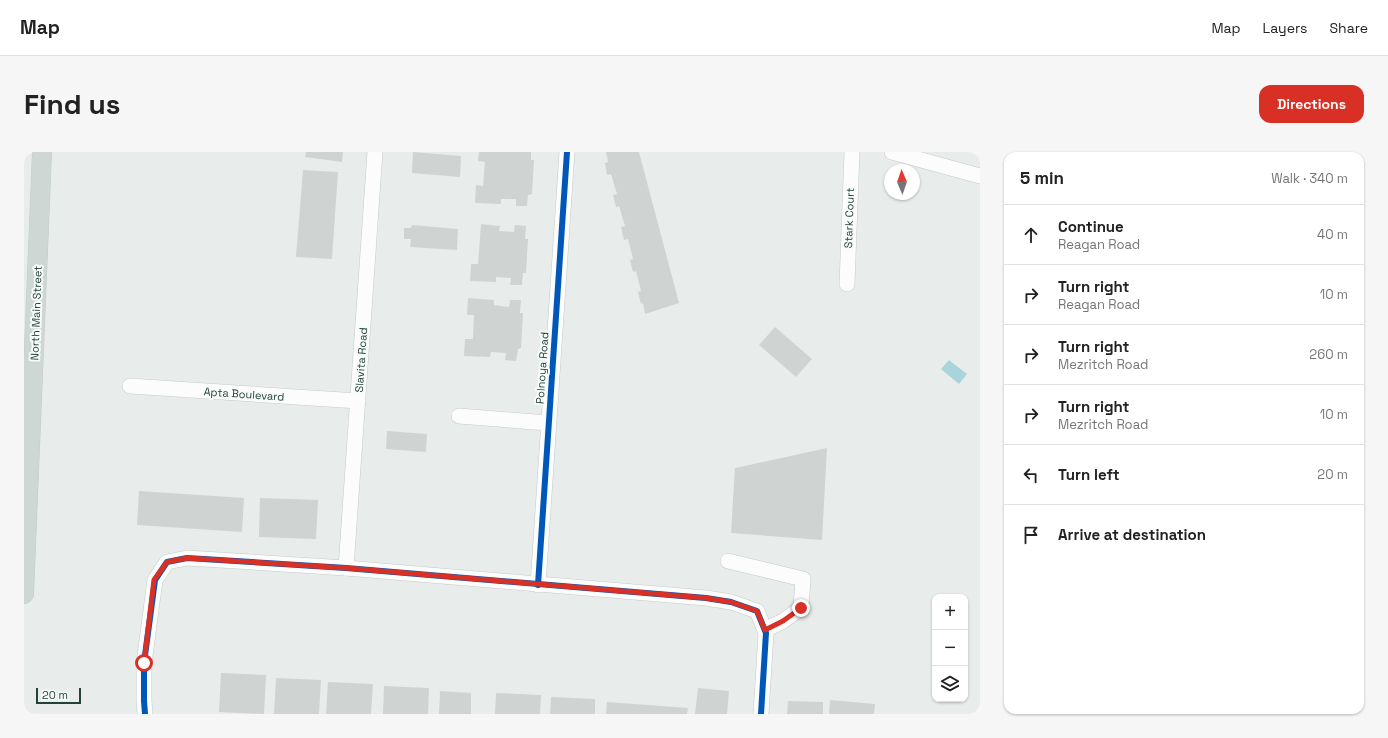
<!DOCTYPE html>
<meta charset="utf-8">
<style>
:root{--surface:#fff;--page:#f6f6f6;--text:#222;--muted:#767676;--line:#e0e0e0;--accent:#d93025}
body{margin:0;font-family:"Space Grotesk",sans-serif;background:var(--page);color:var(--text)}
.controls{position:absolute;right:12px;bottom:12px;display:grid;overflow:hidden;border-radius:8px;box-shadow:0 1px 3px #0004}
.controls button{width:36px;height:36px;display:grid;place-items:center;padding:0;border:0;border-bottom:1px solid var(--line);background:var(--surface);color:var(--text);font:20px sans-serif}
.compass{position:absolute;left:860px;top:12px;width:36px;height:36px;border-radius:50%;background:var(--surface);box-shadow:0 1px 3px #0004;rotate:358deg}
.scale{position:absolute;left:12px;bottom:10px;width:45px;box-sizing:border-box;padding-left:4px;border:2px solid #24423a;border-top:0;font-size:11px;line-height:14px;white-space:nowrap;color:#24423a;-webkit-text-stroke:3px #f7fbf9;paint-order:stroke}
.stop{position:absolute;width:12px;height:12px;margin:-9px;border:3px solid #d93025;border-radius:50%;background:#fff}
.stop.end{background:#d93025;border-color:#fff;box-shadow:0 1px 4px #0008}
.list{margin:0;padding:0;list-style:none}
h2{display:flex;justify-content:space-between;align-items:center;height:52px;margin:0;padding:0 16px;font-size:17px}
h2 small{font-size:13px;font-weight:400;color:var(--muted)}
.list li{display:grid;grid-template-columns:26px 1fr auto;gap:12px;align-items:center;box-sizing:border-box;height:60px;padding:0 16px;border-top:1px solid var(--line)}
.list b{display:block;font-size:15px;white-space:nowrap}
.list p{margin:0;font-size:13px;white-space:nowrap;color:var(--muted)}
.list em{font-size:13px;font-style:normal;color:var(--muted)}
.icon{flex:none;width:22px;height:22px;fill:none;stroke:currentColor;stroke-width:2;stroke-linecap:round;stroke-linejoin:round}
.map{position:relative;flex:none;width:956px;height:562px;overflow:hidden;border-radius:12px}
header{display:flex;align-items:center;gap:24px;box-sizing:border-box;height:56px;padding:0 20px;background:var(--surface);border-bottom:1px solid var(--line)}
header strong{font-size:19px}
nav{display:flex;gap:22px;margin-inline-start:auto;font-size:14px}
.intro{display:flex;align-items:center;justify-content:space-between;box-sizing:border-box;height:96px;padding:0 24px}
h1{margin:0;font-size:28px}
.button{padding:10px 18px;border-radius:12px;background:var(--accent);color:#fff;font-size:14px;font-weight:700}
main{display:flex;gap:24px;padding:0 24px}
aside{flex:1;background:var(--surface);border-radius:12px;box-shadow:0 1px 3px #0004}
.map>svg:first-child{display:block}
.water{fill:#a9d4db}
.building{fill:#cfd4d2}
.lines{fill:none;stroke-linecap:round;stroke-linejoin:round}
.minor-casing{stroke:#c5cac8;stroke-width:16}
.major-casing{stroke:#c3ccc9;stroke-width:20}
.minor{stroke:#fcfcfc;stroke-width:15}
.major{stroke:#cfd7d5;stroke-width:19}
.cycleway-casing{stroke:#f7fbf9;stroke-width:8}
.cycleway{stroke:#0057b8;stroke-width:6}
.route{stroke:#d93025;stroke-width:5}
.labels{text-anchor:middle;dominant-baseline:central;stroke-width:4;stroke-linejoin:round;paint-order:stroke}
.street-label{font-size:11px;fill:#24423a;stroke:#f7fbf9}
</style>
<header>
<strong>Map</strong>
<nav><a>Map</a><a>Layers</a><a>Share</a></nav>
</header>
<div class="intro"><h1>Find us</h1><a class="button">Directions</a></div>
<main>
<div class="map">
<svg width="956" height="562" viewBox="0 0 956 562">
<rect width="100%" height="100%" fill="#e8edeb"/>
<path class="water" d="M925,208l18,14 -8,10 -18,-15z"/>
<g class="building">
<path d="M282,0h37l-1,10 -37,-5z"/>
<path d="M389,0l48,4 -1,21 -48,-4z"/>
<path d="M455,0h52v8h3l-2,34 -4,1 -1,11h-11v-7h-15v5l-26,-1 1,-18 7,1 2,-24 -7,-1z"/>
<path d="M582,0h33l40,151 -34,11 -2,-11 -2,1 -3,-12 3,-1 -5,-20 -3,1 -3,-12 3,-1 -5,-20 -4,1 -3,-13 4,-1 -6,-20 -3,1 -3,-12 4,-1 -6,-20 -4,1 -2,-12 3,-1z"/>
<path d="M279,18l35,2 -6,87 -36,-2z"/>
<path d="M457,72l19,2 -1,5 15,1 1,-7 11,1 -1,13h3l-2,34h-3l-1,12h-12l1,-7 -15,-1v5l-26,-1 1,-17h7z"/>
<path d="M388,73l46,4 -1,21 -47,-3 1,-8h-7v-11h7z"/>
<path d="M444,146l26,2v5l15,2 1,-7h11l-1,13h3l-2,35 -3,1 -2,12 -11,-1 1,-7 -15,-1 -1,5 -26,-1 1,-17h8l1,-24h-7z"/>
<path d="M751,175l37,32 -16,18 -37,-32z"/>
<path d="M363,279l40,3 -1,18 -40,-3z"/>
<path d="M803,296l-5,92 -91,-7 4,-65z"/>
<path d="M115,339l105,7 -2,34 -105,-7z"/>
<path d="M236,346l58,2 -2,39 -57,-2z"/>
<path d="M197,521l45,2 -2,39 -45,-2z"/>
<path d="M252,526l45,2 -2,34h-45z"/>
<path d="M304,530l45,2 -2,30h-45z"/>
<path d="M360,534l45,2 -1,26h-45z"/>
<path d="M674,536l31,3 -2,23h-32z"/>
<path d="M416,539l31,2v21h-32z"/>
<path d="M472,541l45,2 -1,19h-45z"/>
<path d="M527,545l44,2v15h-45z"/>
<path d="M806,548l45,4 -1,10h-45z"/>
<path d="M764,549l35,1v12h-36z"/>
<path d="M583,550l81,6 -1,6h-81z"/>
</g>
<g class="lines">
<g class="minor-casing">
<g id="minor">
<path d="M868,0l88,24"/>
<path d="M823,132l5,-132"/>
<path d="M106,234l228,15"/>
<path d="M435,264l89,7"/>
<path d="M704,409l75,18 -2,29 -18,13 -18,9"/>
<path d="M322,416l29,-416"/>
<path d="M514,433l29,-433"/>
<path d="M121,562l-1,-13v-38l11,-83 12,-18 20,-4 159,10 360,30 25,4 26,9 9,22 -5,81"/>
</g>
</g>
<g class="major-casing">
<path id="major" d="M0,442l18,-442"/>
</g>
<use href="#minor" class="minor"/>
<use href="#major" class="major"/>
<g class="cycleway-casing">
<g id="cycleway">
<path d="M514,433l29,-433"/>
<path d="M121,562l-1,-13v-38l11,-83 12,-18 20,-4 159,10 360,30 25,4 26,9 9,22 -5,81"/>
</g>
</g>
<use href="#cycleway" class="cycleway"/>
</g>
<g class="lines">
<path class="route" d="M120,511l10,-83 13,-18 20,-4 159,10 360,30 25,4 26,9 8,19 18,-9 18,-13"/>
</g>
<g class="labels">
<g class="street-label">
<text transform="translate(825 66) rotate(-88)">Stark Court</text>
<text transform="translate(12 161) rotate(-88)">North Main Street</text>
<text transform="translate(337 208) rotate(-86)">Slavita Road</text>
<text transform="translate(518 216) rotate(-86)">Polnoya Road</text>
<text transform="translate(220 242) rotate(4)">Apta Boulevard</text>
</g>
</g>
</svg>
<div class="controls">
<button>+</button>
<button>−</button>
<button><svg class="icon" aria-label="layers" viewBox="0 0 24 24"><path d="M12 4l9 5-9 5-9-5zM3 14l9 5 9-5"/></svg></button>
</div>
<svg class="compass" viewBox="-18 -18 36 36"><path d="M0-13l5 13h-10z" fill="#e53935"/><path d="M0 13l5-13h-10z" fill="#767676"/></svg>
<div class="scale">20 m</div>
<div class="stop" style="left:120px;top:511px"></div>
<div class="stop end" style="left:777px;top:456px"></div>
</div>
<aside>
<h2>5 min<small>Walk · 340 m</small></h2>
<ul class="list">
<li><svg class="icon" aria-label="ahead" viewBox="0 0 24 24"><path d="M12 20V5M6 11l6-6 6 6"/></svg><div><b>Continue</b><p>Reagan Road</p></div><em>40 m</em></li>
<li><svg class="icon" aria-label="right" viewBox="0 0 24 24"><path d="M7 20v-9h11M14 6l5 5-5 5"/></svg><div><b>Turn right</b><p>Reagan Road</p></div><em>10 m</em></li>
<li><svg class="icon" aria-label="right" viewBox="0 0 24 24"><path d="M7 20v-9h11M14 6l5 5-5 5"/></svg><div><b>Turn right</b><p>Mezritch Road</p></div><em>260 m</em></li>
<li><svg class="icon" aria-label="right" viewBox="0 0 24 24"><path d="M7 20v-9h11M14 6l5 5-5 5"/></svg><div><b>Turn right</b><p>Mezritch Road</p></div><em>10 m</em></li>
<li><svg class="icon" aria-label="left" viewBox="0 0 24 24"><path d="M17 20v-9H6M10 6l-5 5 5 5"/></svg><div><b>Turn left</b></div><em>20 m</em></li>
<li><svg class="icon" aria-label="arrive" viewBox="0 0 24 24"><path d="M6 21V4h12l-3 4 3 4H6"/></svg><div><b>Arrive at destination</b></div></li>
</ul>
</aside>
</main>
